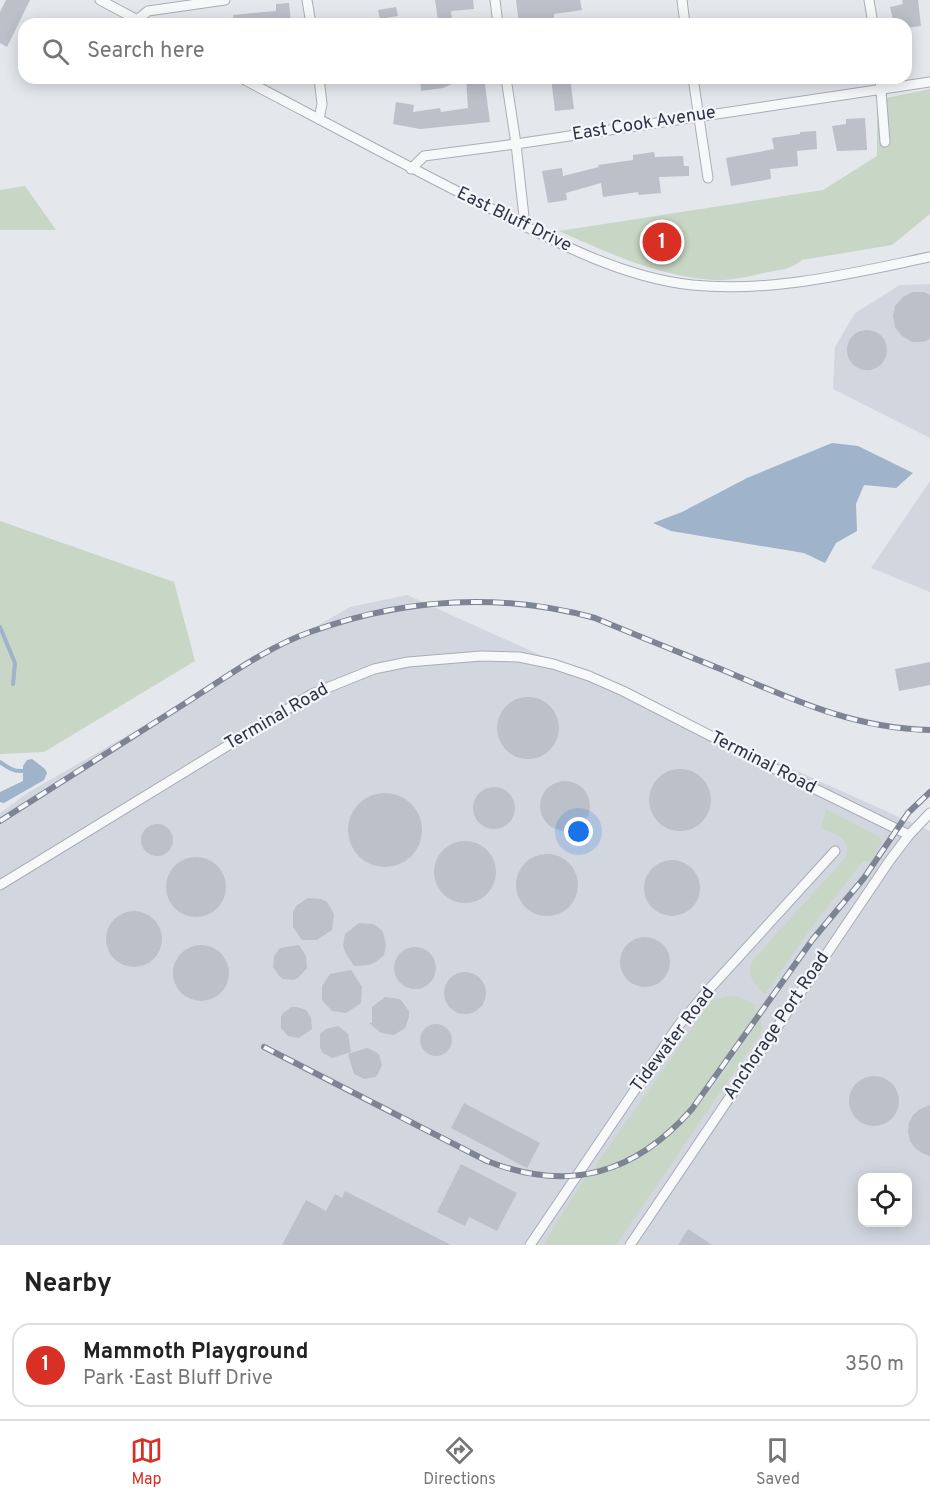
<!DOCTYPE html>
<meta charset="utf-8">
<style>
:root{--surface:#fff;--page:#f2f2f2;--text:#222;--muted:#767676;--line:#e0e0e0;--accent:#d93025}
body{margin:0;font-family:Overpass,sans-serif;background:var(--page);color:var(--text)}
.controls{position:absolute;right:18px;bottom:18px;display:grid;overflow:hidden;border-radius:12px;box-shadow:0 3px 15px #0003}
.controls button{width:54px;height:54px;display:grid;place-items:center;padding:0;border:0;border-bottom:2px solid var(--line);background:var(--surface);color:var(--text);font:30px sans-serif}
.you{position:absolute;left:579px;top:832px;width:21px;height:21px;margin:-15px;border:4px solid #fff;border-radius:50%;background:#1a73e8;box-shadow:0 0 0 9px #1a73e833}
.badge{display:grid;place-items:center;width:39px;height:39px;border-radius:50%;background:var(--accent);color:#fff;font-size:20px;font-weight:700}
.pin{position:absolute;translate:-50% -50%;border:3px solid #fff;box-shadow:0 2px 6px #0006}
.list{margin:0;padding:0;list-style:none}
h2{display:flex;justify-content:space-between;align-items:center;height:78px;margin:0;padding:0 24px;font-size:26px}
h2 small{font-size:20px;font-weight:400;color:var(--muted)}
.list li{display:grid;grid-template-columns:39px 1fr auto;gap:18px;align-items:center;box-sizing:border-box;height:84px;margin:0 12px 12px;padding:0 12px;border:2px solid var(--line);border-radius:18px}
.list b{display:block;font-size:22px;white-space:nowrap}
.list p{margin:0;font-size:20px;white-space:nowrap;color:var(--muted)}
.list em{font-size:20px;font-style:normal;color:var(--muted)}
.icon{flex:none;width:33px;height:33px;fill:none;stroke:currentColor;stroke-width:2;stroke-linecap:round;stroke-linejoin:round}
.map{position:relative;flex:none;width:930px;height:1245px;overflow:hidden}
.search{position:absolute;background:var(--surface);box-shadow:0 3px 15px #0003;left:18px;right:18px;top:18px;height:66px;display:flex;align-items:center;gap:15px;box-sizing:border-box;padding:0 21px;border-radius:18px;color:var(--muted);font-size:22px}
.sheet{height:174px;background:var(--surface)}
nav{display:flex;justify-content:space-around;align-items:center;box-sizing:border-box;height:84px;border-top:2px solid var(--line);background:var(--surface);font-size:16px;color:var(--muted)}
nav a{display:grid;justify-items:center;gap:3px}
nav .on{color:var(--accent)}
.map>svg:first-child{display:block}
.built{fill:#d2d6de;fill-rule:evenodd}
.green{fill:#c8d6c5}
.water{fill:#9fb3cb}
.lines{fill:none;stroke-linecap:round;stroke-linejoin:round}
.stream{stroke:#9fb3cb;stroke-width:4}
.building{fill:#bbc0c9}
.minor-casing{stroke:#a9adb6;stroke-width:11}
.minor{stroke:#f7f8fa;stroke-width:9}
.rail-casing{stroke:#7d8595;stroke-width:6}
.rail{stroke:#f4f6f9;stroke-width:4;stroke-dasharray:11;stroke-linecap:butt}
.labels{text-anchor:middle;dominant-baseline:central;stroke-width:4.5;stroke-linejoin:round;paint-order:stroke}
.street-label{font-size:18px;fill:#2b3344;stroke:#f4f6f9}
</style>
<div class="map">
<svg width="930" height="1245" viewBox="0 0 930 1245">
<rect width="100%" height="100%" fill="#e4e7ec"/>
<g class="built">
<path d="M930,284v154l-97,-49 2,-42 20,-34 45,-28z"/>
<path d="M930,481v111l-59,-24z"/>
<path d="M407,595l523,236v414h-930v-432l29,-21 321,-185zM862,1178h46v44h-46z"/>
</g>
<g class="green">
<path d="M930,89v125l-38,31 -90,15c-11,10 -24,10 -39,13 -15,4 -34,8 -50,7 -55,-4 -105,-27 -154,-49l264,-41 54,-34v-56z"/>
<path d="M25,186l31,44h-56v-40z"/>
<path d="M0,521l174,61 21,79 -151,91 -44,2z"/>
<path d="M826,809l52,27 4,6 -11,20 -8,-1 -52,67 -46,66c-12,-10 -19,-18 -12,-34l93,-103c6,-19 -11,-23 -25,-29z"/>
<path d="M729,996l10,1 17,8 -2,4 5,4c-32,45 -71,115 -121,141l-1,-2 -5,2 1,4 -36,12 -1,-5 116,-165z"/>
<path d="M761,1018l1,10 -2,6 -144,211h-73l44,-70c86,-13 128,-91 174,-157z"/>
</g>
<g class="water">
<path d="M832,443l26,3 55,27 -17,15 -32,-3 -8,19 1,27 -21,12 -11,20 -21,-10 -133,-22 -18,-8 29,-11 65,-34z"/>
<path d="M32,759l13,10 2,4 -3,7 -40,23 -4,-1v-10l23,-11v-15l4,-6z"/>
</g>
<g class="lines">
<g class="stream">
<path d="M0,627l15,36 -2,21"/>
<path d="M0,762c7,5 14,10 23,9"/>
</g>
</g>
<g class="building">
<path d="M6,0h24l-23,47 -7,-4v-31z"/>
<path d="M435,0h38l1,9 -23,2 1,8 -14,1z"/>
<path d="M516,0h64l2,10 -28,4v7l-16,3h-19z"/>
<path d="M902,0h16l3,26 -15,2v-4h-12l-4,-17 13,-3z"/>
<path d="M289,3l2,21h-57l-1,-9 43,-4v-7z"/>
<path d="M396,7l2,9 -18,3 -2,-9z"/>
<path d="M420,78h45l-22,10 -22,3z"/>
<path d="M466,78h18l6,44 -70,7 -27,-5 3,-22 18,3 -1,7 27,-4 1,4 27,-4z"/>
<path d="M551,78h19l4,31 -19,2z"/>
<path d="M865,118l2,32 -30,1 -5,-25 14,-2v-5z"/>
<path d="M816,131l1,18 -20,2 1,15 -28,3 1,10 -40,7 -5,-28 48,-9 -2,-11 28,-4v-2z"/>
<path d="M654,152l1,5 28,-1 1,10h5v10l-30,1 2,16 -22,2 -1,-3 -35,5 -2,-14 -35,10 1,7 -19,3 -6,-32 20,-3 1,8 36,-9 -1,-2 35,-5v-5z"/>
<path d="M913,292h11l6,3v44l-7,3h-11l-10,-6 -7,-9 -2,-11 2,-10 8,-9z"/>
<circle cx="867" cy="350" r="20"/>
<path d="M930,662v23l-31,6 -4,-22z"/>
<circle cx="528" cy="728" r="31"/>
<circle cx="680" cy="800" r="31"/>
<circle cx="565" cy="806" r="25"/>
<circle cx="494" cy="808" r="21"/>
<circle cx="385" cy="830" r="37"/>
<circle cx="157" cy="840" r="16"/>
<circle cx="465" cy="872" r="31"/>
<circle cx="547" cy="885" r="31"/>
<circle cx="196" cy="887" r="30"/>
<circle cx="672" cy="888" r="28"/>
<path d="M308,898l13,1 6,3 7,12 -2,16 -15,10h-15l-9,-13v-15l3,-6z"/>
<circle cx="134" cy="939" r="28"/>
<path d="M359,923l14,1 5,3 5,5 3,13 -2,10 -8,7 -7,3 -15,1 -9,-14 -2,-7 2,-11z"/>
<circle cx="645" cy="962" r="25"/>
<path d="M299,945l7,11 1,12 -8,9 -5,3 -11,-1 -4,-3 -6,-9 1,-11 6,-8z"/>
<circle cx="201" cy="973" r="28"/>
<circle cx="415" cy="968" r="21"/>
<path d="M351,970l11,17 -1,16 -15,10 -14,-2 -10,-11v-14l8,-12z"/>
<circle cx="465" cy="993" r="21"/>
<path d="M385,997l15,2 9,12v6l-4,11 -11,7 -13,-2 -12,-10h3v-16z"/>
<path d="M292,1007h5l9,3 5,8 1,11 -13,9 -11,-2 -7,-8v-11l2,-4z"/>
<circle cx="436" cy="1040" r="16"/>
<path d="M338,1026l10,8 3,18 -19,6 -9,-5 -3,-5v-14l6,-5z"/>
<path d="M367,1048l9,4 3,3 3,10 -4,9 -3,3 -11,2 -10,-5 -6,-20z"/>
<circle cx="874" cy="1101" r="25"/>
<path d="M464,1103l76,40 -13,25 -76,-40z"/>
<path d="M930,1105v51l-8,-3 -7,-5 -5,-7 -2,-9 1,-9 4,-8 7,-6z"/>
<path d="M461,1164l56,29 -20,38 -28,-14 -4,9 -28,-14z"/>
<path d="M345,1191l106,54h-169l24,-45 20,11 9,-17 7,4z"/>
<path d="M688,1229l24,16h-34z"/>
</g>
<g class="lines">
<g class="minor-casing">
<g id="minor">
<path d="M100,0l45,24"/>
<path d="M307,0l4,24"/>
<path d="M495,0l3,24"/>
<path d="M682,0l3,24"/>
<path d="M869,0l4,24"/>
<path d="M137,20l11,-9 77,-11"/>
<path d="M241,78c80,42 160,85 241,126 66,34 136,73 210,81 81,8 160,-12 238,-28"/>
<path d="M319,78l3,26 -3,15"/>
<path d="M506,78l10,66 9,82"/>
<path d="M693,78l15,100"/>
<path d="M880,78l5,64"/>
<path d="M411,169l13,-13 92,-12 414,-62"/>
<path d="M0,885l312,-191 62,-25 34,-7 73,-6 38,1 34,7 36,12 34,15 170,87 116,57"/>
<path d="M530,1245l148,-219 25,-30 132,-145"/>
<path d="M630,1245l260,-385 19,-25 21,-22"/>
</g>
</g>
<use href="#minor" class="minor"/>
<g class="rail-casing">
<g id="rail">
<path d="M0,821c61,-39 122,-78 184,-117 40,-25 81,-56 126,-72 94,-34 189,-40 285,-14 43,18 86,35 128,52 68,29 132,59 207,60"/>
<path d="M264,1047l223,114c82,32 148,13 205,-52l121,-170 51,-61 44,-65 22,-21"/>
</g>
</g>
<use href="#rail" class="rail"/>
</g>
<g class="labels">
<g class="street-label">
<text transform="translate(644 124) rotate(-9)">East Cook Avenue</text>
<text transform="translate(514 220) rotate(26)">East Bluff Drive</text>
<text transform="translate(277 717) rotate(-30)">Terminal Road</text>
<text transform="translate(763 763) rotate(27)">Terminal Road</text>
<text transform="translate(777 1026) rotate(-56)">Anchorage Port Road</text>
<text transform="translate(673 1040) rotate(-53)">Tidewater Road</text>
</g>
</g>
</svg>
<div class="controls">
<button><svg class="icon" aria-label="locate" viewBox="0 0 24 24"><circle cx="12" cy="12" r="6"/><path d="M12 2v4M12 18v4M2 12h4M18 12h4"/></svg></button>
</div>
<div class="you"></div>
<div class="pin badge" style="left:662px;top:242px">1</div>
<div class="search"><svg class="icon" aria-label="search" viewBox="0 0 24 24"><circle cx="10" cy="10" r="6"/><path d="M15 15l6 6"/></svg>Search here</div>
</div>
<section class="sheet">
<h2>Nearby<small></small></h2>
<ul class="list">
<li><span class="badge">1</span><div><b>Mammoth Playground</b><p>Park · East Bluff Drive</p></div><em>350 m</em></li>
</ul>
</section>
<nav>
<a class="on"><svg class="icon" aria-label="map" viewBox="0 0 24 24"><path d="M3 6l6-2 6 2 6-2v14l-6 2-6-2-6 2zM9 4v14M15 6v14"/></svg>Map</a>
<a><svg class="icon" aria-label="directions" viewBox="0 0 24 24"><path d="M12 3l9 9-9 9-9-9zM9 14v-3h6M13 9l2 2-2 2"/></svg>Directions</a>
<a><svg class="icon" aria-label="saved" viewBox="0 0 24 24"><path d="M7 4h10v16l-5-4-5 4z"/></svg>Saved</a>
</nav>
